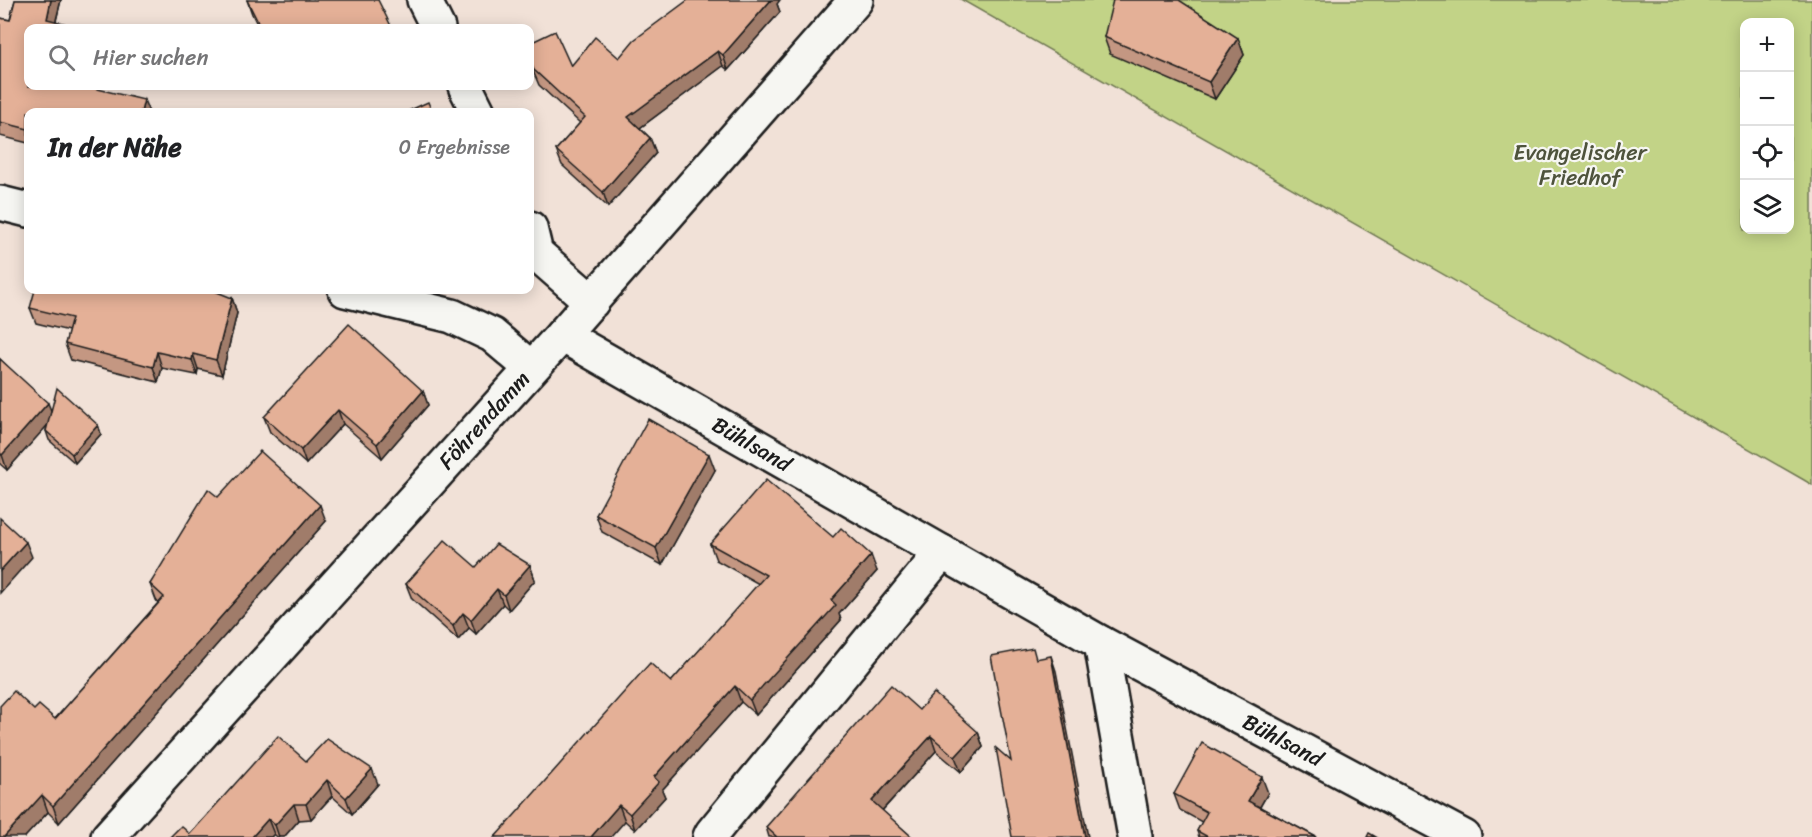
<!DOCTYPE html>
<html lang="de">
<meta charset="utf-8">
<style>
:root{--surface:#fff;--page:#f2f2f2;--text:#202124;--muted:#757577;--line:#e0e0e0}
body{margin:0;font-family:Sriracha,sans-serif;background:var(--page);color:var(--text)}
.controls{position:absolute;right:18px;top:18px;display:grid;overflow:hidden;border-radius:12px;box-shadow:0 3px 15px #0003}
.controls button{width:54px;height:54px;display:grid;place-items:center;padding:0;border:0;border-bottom:2px solid var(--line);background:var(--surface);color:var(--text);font:30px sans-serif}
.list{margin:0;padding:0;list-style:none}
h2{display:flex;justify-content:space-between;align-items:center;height:78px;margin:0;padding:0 24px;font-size:26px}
h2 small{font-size:20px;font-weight:400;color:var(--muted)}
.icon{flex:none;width:33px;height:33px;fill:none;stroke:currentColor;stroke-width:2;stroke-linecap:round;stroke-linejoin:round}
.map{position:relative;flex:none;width:1812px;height:837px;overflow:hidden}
.search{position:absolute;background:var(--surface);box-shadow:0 3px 15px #0003;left:24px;top:24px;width:510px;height:66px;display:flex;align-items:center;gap:15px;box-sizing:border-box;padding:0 21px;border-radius:12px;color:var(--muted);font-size:22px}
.panel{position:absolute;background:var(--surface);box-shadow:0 3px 15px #0003;left:24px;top:108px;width:510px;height:186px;border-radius:12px}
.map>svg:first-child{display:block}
.green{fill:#c2d387;stroke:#6f7852;stroke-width:1.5;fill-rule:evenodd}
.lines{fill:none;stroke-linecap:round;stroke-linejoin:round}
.street-casing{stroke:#1c1c1c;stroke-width:38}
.street{stroke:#f6f6f2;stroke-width:33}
.wall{fill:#c49782;stroke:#1c1c1c;stroke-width:1.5}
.shaded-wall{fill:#a07b6a;stroke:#1c1c1c;stroke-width:1.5}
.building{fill:#e4b097;stroke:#1c1c1c;stroke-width:1.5}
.labels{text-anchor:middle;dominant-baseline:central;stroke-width:4.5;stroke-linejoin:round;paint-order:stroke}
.park-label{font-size:22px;fill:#4e533c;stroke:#f6f6f2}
.street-label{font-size:22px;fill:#1c1c1c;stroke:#f6f6f2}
</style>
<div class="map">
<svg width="1812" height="837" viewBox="0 0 1812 837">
<rect width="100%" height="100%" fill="#f1e1d7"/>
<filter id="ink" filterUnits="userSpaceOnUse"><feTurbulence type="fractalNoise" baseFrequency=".0167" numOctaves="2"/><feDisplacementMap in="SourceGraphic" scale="12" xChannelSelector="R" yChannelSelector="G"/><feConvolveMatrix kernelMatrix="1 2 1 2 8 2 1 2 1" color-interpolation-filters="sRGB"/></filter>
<g filter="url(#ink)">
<path class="green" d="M962,0h850v485l-8,-5zM1744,22h46v208h-46z"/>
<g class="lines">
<g class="street-casing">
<g id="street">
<path d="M424,0l14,28"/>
<path d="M465,86l13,26"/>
<path d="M0,203l28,7"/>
<path d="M530,228l6,25 56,49"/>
<path d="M345,290l107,26 40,19 39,33"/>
<path d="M562,335l539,308 363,194"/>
<path d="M1101,643l34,194"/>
<path d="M108,837l454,-502 294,-335"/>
<path d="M710,837l2,-4 230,-281"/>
</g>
</g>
<use href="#street" class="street"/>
</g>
<g class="wall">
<path d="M15,0h46l-5,21 -28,91v31l-28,-7v-118l10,2z"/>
<path d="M247,0l145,28h-133l-7,-14z"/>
<path d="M777,4l3,8 -52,58 -5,-4 -83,62 10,10 6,15 -48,54 -46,-42 -6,-15 24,-27 -41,-38 -9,-21v-21l41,23 48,-8z"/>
<path d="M1104,37l134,1 6,17 -29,44 -105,-45z"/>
<path d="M232,298l5,15 -15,62 -24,-6 -1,6 -35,-7 -4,14 -87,-22 -6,-16 4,-13 -33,-8 -6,-15z"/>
<path d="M0,359l51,51 47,15 3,9 -26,29 -26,-23 -3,-9 1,-6 -40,45 -7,-6z"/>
<path d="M423,391l5,14 -46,53 -39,-34 -37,40 -36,-32 -6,-15z"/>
<path d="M715,470l-53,95 -60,-33 -6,-17z"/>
<path d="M218,497l108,24 -267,302 -11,-11 -23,25 9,-127 21,9 103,-116 -2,-3 -6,-16z"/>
<path d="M833,537l44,34 -38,43 2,6 -85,95 -15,-13 -79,88 3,7 -30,33 -10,-9 -130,16 176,-155 88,-98 -43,-24 -6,-16z"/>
<path d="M530,565l5,15 -26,30 -6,-6 -27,30 -7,-6 -11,12 -46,-41 -6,-15 70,-17z"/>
<path d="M919,710l59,22 5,15 -22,25 -25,-21 -54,60 30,26h-143l-3,-10z"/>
<path d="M306,761l72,23 -26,30 -20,-18 -21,23 -12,1 -15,17h-7l-3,-3 -3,3h-101l20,-3z"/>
<path d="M1268,793l-8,14 56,30h-117l-2,-6 5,-9 -22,-12 -6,-16z"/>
</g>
<g class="shaded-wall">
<path d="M51,0h10l-7,28 -7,-9z"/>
<path d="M771,0h9l-3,4 3,8 -52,58 -5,-15z"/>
<path d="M1238,38l6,17 -29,44 -6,-17z"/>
<path d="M718,51l5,15 -90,67 -5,-16z"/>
<path d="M144,100l5,12h-8z"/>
<path d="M650,138l6,15 -48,54 -5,-15z"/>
<path d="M232,298l5,15 -15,62 -6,-15z"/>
<path d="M157,352l5,16 -4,14 -5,-15z"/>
<path d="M193,354l5,15 -1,6 -5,-15z"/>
<path d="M423,391l5,14 -46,53 -5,-14z"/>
<path d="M48,403l6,15 -47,52 -5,-15z"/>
<path d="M338,410l5,14 -37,40 -5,-14z"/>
<path d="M98,425l3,9 -26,29 -3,-9z"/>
<path d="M709,454l6,16 -53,95 -6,-17z"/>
<path d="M320,505l6,16 -267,302 -6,-17z"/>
<path d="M26,542l6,15 -32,36v-22z"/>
<path d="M871,555l6,16 -38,43 2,6 -85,95 -6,-15 81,-100z"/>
<path d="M530,565l5,15 -26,30 -5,-15z"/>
<path d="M497,589l6,15 -27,30 -5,-14z"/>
<path d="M463,613l6,15 -11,12 -5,-14z"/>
<path d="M1051,656l5,15 32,166h-3z"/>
<path d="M735,686l6,16 -79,88 3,7 -30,33 -5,-16 24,-37z"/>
<path d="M978,732l5,15 -22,25 -6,-15z"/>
<path d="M931,736l5,15 -59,65 -5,-15z"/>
<path d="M372,769l6,15 -26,30 -6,-16z"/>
<path d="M1262,777l6,16 -14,24 -6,-16z"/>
<path d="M327,780l5,16 -21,23 -5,-15z"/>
<path d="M42,795l6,17 -23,25h-21z"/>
<path d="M294,804l5,16 -15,17h-5l-4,-12z"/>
<path d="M619,805l6,16 -14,16h-20z"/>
<path d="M268,819l6,15 -3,3h-19z"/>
</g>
<g class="building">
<path d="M15,0h36l-4,19 32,8v1h-51v58h57l59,14 -3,12h-113v17l-28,-7v-104l10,2z"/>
<path d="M247,0h131l14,28h-131z"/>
<path d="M688,0h83l-48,55 -5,-4 -90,66 22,21 -47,54 -47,-42 29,-33 -51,-47 -4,-9v-18l25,-12 16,35 24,-29 24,21 15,-18z"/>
<path d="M1113,0h66l59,38 -29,44 -105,-45z"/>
<path d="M428,102l4,10h-26z"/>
<path d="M35,290h177l20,8 -16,62 -23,-6 -1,6 -35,-8 -4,15 -88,-23 7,-26 -42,-10z"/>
<path d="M349,324l74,67 -46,53 -39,-34 -37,40 -37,-33z"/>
<path d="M0,359l48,44 -46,52 -2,-2z"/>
<path d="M57,388l41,37 -26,29 -26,-23z"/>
<path d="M648,419l61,35 -53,94 -60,-33z"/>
<path d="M260,451l60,54 -267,301 -11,-11 -38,42h-4v-131l14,-15 20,19 5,-5 16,14 109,-122 -14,-13 58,-95 10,8z"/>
<path d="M766,480l67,57 8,-9 30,27 -40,45 5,5 -86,95 -15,-14 -81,91 5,5 -29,32 -11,-9 -28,32h-96l155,-174 21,19 95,-107 -56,-31z"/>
<path d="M0,518l26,24 -26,29z"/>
<path d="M445,540l31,27 20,-23 34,21 -26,30 -7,-6 -26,31 -8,-7 -10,13 -47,-42z"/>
<path d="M1033,648l3,11 15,-3 34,181h-73l-16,-89 15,13 -20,-105z"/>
<path d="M891,685l28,25 15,-17 44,39 -23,25 -24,-21 -59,65 40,36h-135l-11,-10z"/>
<path d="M278,736l28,25 21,-22 45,30 -26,29 -19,-18 -21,24h-12l-19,21 -7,-6 -16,18h-82l11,-11 9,8z"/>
<path d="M1202,743l60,34 -14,24 68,36h-108l-11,-6 10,-19 -33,-18z"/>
<path d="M1369,833l7,4h-9z"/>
</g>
</g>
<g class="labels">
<g class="park-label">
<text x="1580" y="152">Evangelischer<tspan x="1580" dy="25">Friedhof</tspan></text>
</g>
<g class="street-label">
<text transform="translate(484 420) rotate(-48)">Föhrendamm</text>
<text transform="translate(752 444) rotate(30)">Bühlsand</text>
<text transform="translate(1283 740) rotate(28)">Bühlsand</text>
</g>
</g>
</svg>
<div class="controls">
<button>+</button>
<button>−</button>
<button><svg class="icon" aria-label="locate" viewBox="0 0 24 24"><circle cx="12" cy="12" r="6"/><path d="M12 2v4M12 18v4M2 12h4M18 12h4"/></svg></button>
<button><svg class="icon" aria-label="layers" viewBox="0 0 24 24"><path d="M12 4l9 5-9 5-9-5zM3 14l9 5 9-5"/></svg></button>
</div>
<div class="search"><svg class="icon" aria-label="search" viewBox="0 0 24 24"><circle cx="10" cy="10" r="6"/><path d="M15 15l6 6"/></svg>Hier suchen</div>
<section class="panel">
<h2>In der Nähe<small>0 Ergebnisse</small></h2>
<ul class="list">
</ul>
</section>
</div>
